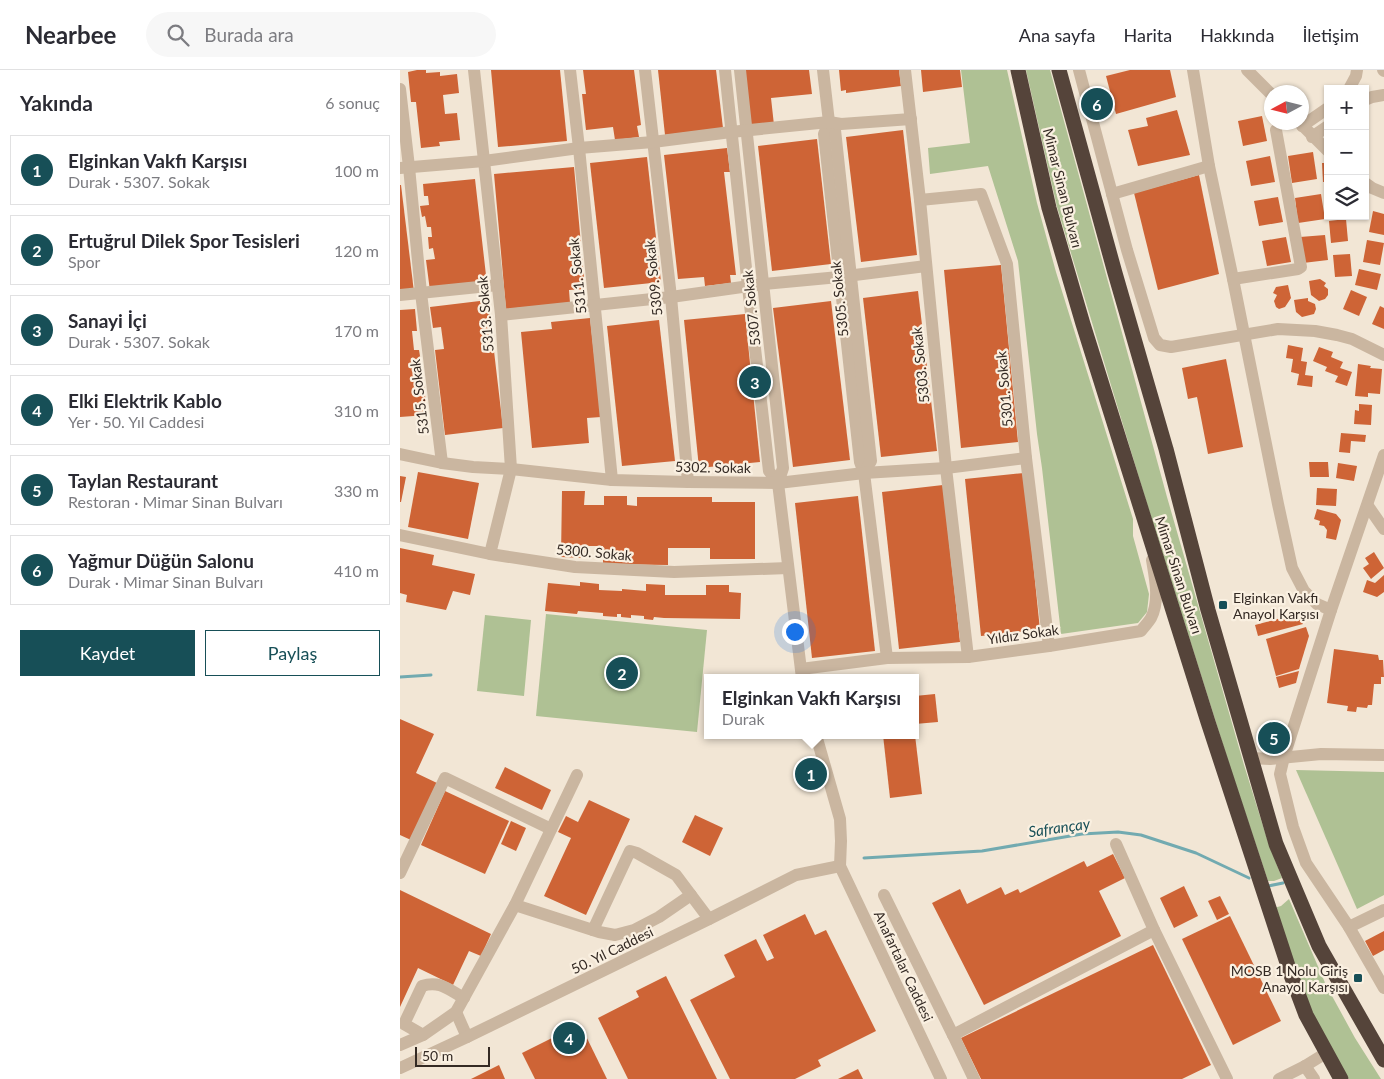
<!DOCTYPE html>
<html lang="tr">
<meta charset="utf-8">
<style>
:root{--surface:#fff;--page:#f7f7f7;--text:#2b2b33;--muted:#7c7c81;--line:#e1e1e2;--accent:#174f57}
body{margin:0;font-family:Lato,sans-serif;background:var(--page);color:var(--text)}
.controls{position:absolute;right:15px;top:15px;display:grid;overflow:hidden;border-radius:0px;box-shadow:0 1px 4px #0004}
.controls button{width:45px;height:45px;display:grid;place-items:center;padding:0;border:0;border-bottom:1px solid var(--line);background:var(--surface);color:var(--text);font:25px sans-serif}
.compass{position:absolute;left:864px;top:15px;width:45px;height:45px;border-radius:50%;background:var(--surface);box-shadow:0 1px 4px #0004;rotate:263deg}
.scale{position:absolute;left:15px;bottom:12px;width:75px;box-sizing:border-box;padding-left:5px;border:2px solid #342a24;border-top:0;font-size:14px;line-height:18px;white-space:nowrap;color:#342a24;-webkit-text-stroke:4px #faf0e1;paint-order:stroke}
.you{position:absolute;left:394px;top:561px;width:18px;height:18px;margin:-12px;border:4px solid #fff;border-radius:50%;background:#1a73e8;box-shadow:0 0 0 8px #1a73e833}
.badge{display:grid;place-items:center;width:32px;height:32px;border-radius:50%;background:var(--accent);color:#fff;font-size:16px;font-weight:700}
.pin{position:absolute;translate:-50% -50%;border:2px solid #fff;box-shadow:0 1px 5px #0006}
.popup{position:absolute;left:304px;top:604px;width:215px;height:65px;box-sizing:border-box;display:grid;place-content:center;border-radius:0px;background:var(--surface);filter:drop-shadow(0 1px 4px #0005);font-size:16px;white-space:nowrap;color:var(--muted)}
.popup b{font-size:19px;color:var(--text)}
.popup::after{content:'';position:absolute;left:50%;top:100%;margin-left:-10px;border:10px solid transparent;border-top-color:var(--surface)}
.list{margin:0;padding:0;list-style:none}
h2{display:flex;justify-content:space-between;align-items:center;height:65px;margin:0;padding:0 20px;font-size:21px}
h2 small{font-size:16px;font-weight:400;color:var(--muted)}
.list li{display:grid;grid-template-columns:32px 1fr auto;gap:15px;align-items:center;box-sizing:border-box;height:70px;margin:0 10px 10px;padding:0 10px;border:1px solid var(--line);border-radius:0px}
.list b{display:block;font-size:19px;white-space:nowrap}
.list p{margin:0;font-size:16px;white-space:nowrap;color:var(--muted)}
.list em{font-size:16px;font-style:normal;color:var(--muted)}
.actions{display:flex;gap:10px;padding:15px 20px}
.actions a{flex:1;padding:11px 0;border:1px solid var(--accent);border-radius:0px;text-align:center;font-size:18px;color:var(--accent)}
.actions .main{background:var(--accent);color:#fff}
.icon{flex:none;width:28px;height:28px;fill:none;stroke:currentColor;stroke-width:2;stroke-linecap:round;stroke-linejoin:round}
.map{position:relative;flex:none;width:984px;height:1009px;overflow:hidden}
header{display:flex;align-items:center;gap:30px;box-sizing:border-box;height:70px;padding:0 25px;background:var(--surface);border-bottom:1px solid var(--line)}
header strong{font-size:24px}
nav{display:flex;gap:28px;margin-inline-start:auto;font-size:18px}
.search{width:350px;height:45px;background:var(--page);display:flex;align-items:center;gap:12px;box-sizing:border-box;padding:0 18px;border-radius:28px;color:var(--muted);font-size:19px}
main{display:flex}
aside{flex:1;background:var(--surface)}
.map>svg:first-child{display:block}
.green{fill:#afc194}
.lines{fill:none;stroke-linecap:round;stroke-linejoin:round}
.stream{stroke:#72aab0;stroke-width:3}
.building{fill:#ce6436}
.minor{stroke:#cab6a0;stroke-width:12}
.highway{stroke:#55443a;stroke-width:15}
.poi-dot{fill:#174f57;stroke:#faf0e1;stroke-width:2}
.labels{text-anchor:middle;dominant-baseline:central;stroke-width:4.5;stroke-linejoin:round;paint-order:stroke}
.street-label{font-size:14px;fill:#342a24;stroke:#faf0e1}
.poi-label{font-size:14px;fill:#342a24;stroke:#faf0e1;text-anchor:start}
.water-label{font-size:15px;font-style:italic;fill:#174f57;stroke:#faf0e1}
</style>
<header>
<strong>Nearbee</strong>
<div class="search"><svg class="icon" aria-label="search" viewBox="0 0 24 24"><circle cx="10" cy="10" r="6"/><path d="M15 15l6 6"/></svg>Burada ara</div>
<nav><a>Ana sayfa</a><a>Harita</a><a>Hakkında</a><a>İletişim</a></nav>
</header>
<main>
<aside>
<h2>Yakında<small>6 sonuç</small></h2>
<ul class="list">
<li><span class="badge">1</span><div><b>Elginkan Vakfı Karşısı</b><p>Durak · 5307. Sokak</p></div><em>100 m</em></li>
<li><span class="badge">2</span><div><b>Ertuğrul Dilek Spor Tesisleri</b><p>Spor</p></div><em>120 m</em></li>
<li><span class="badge">3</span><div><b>Sanayi İçi</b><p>Durak · 5307. Sokak</p></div><em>170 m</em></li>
<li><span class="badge">4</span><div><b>Elki Elektrik Kablo</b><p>Yer · 50. Yıl Caddesi</p></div><em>310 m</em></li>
<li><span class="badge">5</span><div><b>Taylan Restaurant</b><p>Restoran · Mimar Sinan Bulvarı</p></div><em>330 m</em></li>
<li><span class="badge">6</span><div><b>Yağmur Düğün Salonu</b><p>Durak · Mimar Sinan Bulvarı</p></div><em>410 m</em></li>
</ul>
<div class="actions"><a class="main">Kaydet</a><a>Paylaş</a></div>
</aside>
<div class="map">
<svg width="984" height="1009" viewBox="0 0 984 1009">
<rect width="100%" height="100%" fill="#f2e6d5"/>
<g class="green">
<path d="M561,0h46l30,133 19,69 77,247v17l16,58 -2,18 -9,11 -77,11 -19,-166 -5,-34 -19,-173 -30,-95 -58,8 -2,-26 42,-5z"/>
<path d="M626,0h24l117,427 77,268 24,77 14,36 -8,3h-6l-37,-111 -84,-266 -90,-297z"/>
<path d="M146,544l161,16 -10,102 -161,-16z"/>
<path d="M85,545l46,5 -7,76 -47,-5z"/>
<path d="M896,700l88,2v123l-27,14z"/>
<path d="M889,829l37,86 29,53 26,41h-32l-36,-62 -39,-109 7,-2z"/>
</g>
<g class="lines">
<g class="stream">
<path d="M0,607l31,-2"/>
<path d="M464,788l118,-7 100,-17 36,-2 23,3 55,18 53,25"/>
<path d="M868,816l15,-3"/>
</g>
</g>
<g class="building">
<path d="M17,0h9v3l14,-1v4l17,-2 2,19 -16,2 2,19 12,-1 3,27 -21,2 1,4 -19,2 -5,-46h-5l-3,-30z"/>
<path d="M91,0h69l7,71 -69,6z"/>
<path d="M183,0h51l7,55 -4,1 2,11 -24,3 -2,-13 -27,3 -4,-36h4z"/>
<path d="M258,0h58l7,58 -58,7z"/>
<path d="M345,0h64l3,24 -41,4 3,27 -23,2z"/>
<path d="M439,0h60l2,16 -55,7v-3l-5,1z"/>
<path d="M521,0h39l2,17 -39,5z"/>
<path d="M730,0h40l6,27 -60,17 -10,-38z"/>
<path d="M777,40l13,45 -52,11 -10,-36 20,-4 -2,-8z"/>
<path d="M862,46l5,25 -24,5 -5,-25z"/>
<path d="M503,60l14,125 -56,7 -15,-125z"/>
<path d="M417,69l14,125 -59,7 -14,-125z"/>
<path d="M327,78l3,24h-6l12,103h-6l1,8 -26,3 -1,-9 -26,2 -14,-124z"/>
<path d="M913,82l4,27 -25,4 -4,-27z"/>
<path d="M870,86l5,26 -24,4 -5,-25z"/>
<path d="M247,87l14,125 -57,6 -14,-125z"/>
<path d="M922,93h6v19h-5z"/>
<path d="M174,97l11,122 -16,1 1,13 -64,6 -12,-135z"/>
<path d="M799,105l20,99 -61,16 -24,-97z"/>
<path d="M75,109l12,105 -57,7 -4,-31 9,-1 -2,-11 -4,1 -1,-12h4l-1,-10h-4l-2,-11 -3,1 -2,-11 9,-1 -1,-9h-4l-1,-12z"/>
<path d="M0,115h1l13,107 -14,2z"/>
<path d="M921,124l4,25 -27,4 -3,-25z"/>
<path d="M878,127l5,25 -24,4 -5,-25z"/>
<path d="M973,141l11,3v21l-15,-3z"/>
<path d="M946,149l2,22 -17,2 -2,-22z"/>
<path d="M925,165l3,25 -25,3 -3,-26z"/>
<path d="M886,167l5,25 -24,4 -5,-25z"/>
<path d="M967,170l17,3 -4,22 -17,-3z"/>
<path d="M950,184l2,22 -17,1 -2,-22z"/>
<path d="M601,195l17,177 -57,6 -17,-178z"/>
<path d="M959,199l22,5 -4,16 -22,-5z"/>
<path d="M920,209l6,4 -2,3 4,3v6l-3,4 -6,2 -8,-6 -2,-14z"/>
<path d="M888,215l3,13 -6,9 -6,2 -3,-2 -2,-6 3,-6 -4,-2 3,-6z"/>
<path d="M951,220l16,7 -8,19 -16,-7z"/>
<path d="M518,221l19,160 -56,6 -18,-159z"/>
<path d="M908,228v3l7,3 1,5 -2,5 -12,3 -6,-5 -2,-12z"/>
<path d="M88,230l15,128 -58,7 -10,-85 9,-1 -3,-22 -8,1 -3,-21z"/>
<path d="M431,231l19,159 -57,7 -20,-159z"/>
<path d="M980,236l4,2v21l-12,-5z"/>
<path d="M15,239l2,22h-5l2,19h5l2,12h-5l2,14 5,-1 4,40 -27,2v-107z"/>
<path d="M345,244l15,148 -61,6 -15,-148z"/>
<path d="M190,248l11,99 -14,1 2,25 -57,5 -11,-116 31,-3 -1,-7z"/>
<path d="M259,250l16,141 -53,5 -15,-140z"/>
<path d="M888,275l15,3 -2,13 6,1 -2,13 8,1 -1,11 -15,-2 2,-11 -8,-2 2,-13 -7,-1z"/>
<path d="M919,277l14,5 -2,5 12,5 -3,6 12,4 -5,14 -12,-4 3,-6 -13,-5 2,-4 -14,-6z"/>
<path d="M826,289l17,88 -35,7 -11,-57 -9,2 -6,-31z"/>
<path d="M958,294l13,2 -1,2 12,1 -2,25 -12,-1v4l-13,-1z"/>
<path d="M959,334l13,1 -1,20 -17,-1 1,-14 4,1z"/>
<path d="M941,363l25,2 -1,7 -14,-1 -1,12 -11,-1z"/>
<path d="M909,392h19l1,15h-19z"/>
<path d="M938,393l19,3 -3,15 -18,-3z"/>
<path d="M18,402l61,11 -11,56 -60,-12z"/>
<path d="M624,403l16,157 -59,6 -16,-157z"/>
<path d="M0,406l6,1 -5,25h-1z"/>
<path d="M543,415l17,157 -61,7 -17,-157z"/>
<path d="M917,418l20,1 -1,17 -20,-1z"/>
<path d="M162,421h23l-1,14h20v-9h23v9l10,1v-9h75v5h43v57h-45v-11h-42v17l-65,-1v-18h-18v12l-24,-1z"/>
<path d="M458,426l17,155 -63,7 -17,-155z"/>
<path d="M917,439l19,5 5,6 -5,20 -10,-2 1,-8 -3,-4 -5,-1 1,-4 -6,-2z"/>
<path d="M0,478l34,7 -2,10 43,9 -5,21 -17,-4 -7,19 -40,-8 1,-7 -7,-2z"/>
<path d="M974,482l10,16 -13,11 -8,-11 6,-4 -4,-6z"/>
<path d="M984,505v17l-7,5 -14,-5 4,-12 8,3z"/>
<path d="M180,512l19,2v6l23,1v-2l24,2v-7l19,1v10h41v-10h23v7l12,1 -1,26 -76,-1 -10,-1 -1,3 -9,-1v-3l-13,-1v3l-10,-1v-3h-4v3l-14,-1v-3l-25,-2 -1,3 -32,-3 3,-28 32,3z"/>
<path d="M900,543l3,11 -45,12 -3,-11z"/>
<path d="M906,557l3,9 -10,33 -23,7 -10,-37z"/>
<path d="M934,579l44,6 1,5h4l1,17h-3v7h-7l-2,21h-4l-1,3 -10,-1 -1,5 -9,-1 1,-5 -21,-3z"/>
<path d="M899,601l-3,12 -17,5 -3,-11z"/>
<path d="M535,624l3,28 -23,2v-28z"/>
<path d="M0,649l34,15 -18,39 21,10 -26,57 -11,-5z"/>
<path d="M483,665h32l7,59 -32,4z"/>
<path d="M105,697l46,23 -9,20 -47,-22z"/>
<path d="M45,721l64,30 -24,53 -64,-29z"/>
<path d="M189,730l41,19 -44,96 -42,-19 27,-58 -13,-6 8,-16 12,6z"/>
<path d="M295,745l28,13 -13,28 -28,-14z"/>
<path d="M111,751l15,7 -10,23 -15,-7z"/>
<path d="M713,784l12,24 -26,13 22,45 -137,69 -52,-102 28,-14 7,15 34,-17 4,8 13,-6 2,4 64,-32 3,6z"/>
<path d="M784,816l14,30 -24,12 -14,-30z"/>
<path d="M0,820l91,44 -10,22 -12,-5 -16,34 -35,-17 -18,39z"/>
<path d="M820,826l9,18 -12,6 -9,-19z"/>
<path d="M405,844l10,21 11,-5 50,101 -58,29 3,6 -26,13h-65l-40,-79 45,-23 -11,-22 32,-16 11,22 7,-3 -11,-23z"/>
<path d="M830,846l51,105 -48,24 -51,-106z"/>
<path d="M984,861v19l-11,6 -8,-15z"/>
<path d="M753,875l58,120 -29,14h-201l-20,-41z"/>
<path d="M266,906l51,103h-89l-30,-61 41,-21 -3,-6z"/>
<path d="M180,954l27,55h-72l-13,-26z"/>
<path d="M99,995l6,14h-34z"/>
<path d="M458,999l5,10h-25z"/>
</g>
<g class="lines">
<g class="minor">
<path d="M74,0l27,245 10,154 -21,85"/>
<path d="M170,0l9,78 33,332"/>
<path d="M245,0l26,227 17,185"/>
<path d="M325,0l23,217 21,184 9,12"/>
<path d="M340,0l43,398 -5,15 24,195"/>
<path d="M423,0l6,52 -5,12 36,328 4,11 23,185"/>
<path d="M505,0l15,130 26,268 22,189"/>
<path d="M679,0l48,180 27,88 6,7 11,2 107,-18 37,2 22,4 15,4 32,16"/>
<path d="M793,0l16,96 24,113 45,225 14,64 12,23 13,13 14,6"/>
<path d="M847,0l25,25"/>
<path d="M983,0l1,1"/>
<path d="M0,19l9,78 12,126 21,170"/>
<path d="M949,19l7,-13 1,-6"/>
<path d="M965,30l7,-3 12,-2"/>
<path d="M429,52l6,8 36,331 -7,12"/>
<path d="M899,52l29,29"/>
<path d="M902,56l26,-18"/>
<path d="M912,67l16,-11"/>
<path d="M0,98l84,-7 95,-13 74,-6 78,-10 98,-10 12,2 70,-5"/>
<path d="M965,113l7,5 12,5"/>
<path d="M712,124l97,-28"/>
<path d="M520,130l61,-6 26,70 19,194 23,188"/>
<path d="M833,209l65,-10 3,-2 -25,-137"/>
<path d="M0,225l98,-10"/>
<path d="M101,245l170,-18 93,-13 75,-7 87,-11"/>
<path d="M0,384l42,9 31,4 38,2 101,11 76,2 90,1 86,-10 82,-5 80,-10"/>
<path d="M984,385l-53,155 -47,147 -4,17 13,53 13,36 43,64 35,61"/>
<path d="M968,436l16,23"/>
<path d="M0,465l90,19 85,13 99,5 114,-4"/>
<path d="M401,599l86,-11 81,-1 81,-11 92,-15c3,-4 7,-8 10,-13 9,-17 4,-40 1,-58"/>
<path d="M416,665l24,84 1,22 -1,25 101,213"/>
<path d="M851,688l19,1 51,-5 63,1"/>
<path d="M716,774l38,86"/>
<path d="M0,803l45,-95 106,51"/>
<path d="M484,825l69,140 201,-105 73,149"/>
<path d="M115,835l84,27 16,3 19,-5 25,-13 32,-22 18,24"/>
<path d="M949,857l35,-17"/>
<path d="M193,860l37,-79 7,2 39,22 15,20"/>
<path d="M56,942l11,25"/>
<path d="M23,965l-19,-11 18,-38c18,-6 27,4 42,12"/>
<path d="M553,965l21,44"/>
<path d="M0,975l23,-10 33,-23 59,-107 62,-130"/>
<path d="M905,996l9,13"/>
<path d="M0,998l67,-31 242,-118 87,-44 44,-9"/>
<path d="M879,1009l26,-13 21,-13"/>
</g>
<g class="highway">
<path d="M618,0l31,138 34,116 125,398 83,253 15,40 35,64"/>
<path d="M659,0l56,203 51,176 42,161 68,234 43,102 65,114"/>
</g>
</g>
<g class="poi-dot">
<rect x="818" y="530" width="10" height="10" rx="2.5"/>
<rect x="953" y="903" width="10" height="10" rx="2.5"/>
</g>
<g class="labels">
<g class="street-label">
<text transform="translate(663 118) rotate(76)">Mimar Sinan Bulvarı</text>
<text transform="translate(177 206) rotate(-96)">5311. Sokak</text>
<text transform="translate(253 208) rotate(-96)">5309. Sokak</text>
<text transform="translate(439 229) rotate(-96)">5305. Sokak</text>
<text transform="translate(351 238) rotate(-96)">5307. Sokak</text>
<text transform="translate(85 244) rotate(-95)">5313. Sokak</text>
<text transform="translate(520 295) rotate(-96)">5303. Sokak</text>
<text transform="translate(604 319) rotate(-95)">5301. Sokak</text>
<text transform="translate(19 327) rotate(-97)">5315. Sokak</text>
<text transform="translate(313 397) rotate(1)">5302. Sokak</text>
<text transform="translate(194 482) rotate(5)">5300. Sokak</text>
<text transform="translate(779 505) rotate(72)">Mimar Sinan Bulvarı</text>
<text transform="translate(623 564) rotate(-8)">Yıldız Sokak</text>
<text transform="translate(212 880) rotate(-26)">50. Yıl Caddesi</text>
<text transform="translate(504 896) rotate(65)">Anafartalar Caddesi</text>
</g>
<g class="poi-label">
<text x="833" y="527">Elginkan Vakfı<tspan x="833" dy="16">Anayol Karşısı</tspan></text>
<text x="948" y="900" text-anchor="end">MOSB 1 Nolu Giriş<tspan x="948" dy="16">Anayol Karşısı</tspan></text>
</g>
<g class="water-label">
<text transform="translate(659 757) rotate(-8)">Safrançay</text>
</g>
</g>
</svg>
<div class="controls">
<button>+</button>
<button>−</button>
<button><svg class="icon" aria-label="layers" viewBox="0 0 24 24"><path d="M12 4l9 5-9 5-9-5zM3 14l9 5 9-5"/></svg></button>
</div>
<svg class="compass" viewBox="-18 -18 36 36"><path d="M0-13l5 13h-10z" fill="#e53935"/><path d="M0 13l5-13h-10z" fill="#7c7c81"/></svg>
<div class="scale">50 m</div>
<div class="you"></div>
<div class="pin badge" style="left:411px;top:704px">1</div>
<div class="popup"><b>Elginkan Vakfı Karşısı</b>Durak</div>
<div class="pin badge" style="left:222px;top:603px">2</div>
<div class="pin badge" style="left:355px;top:312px">3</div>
<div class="pin badge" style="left:169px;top:968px">4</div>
<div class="pin badge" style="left:874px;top:668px">5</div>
<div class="pin badge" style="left:697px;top:34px">6</div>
</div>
</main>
